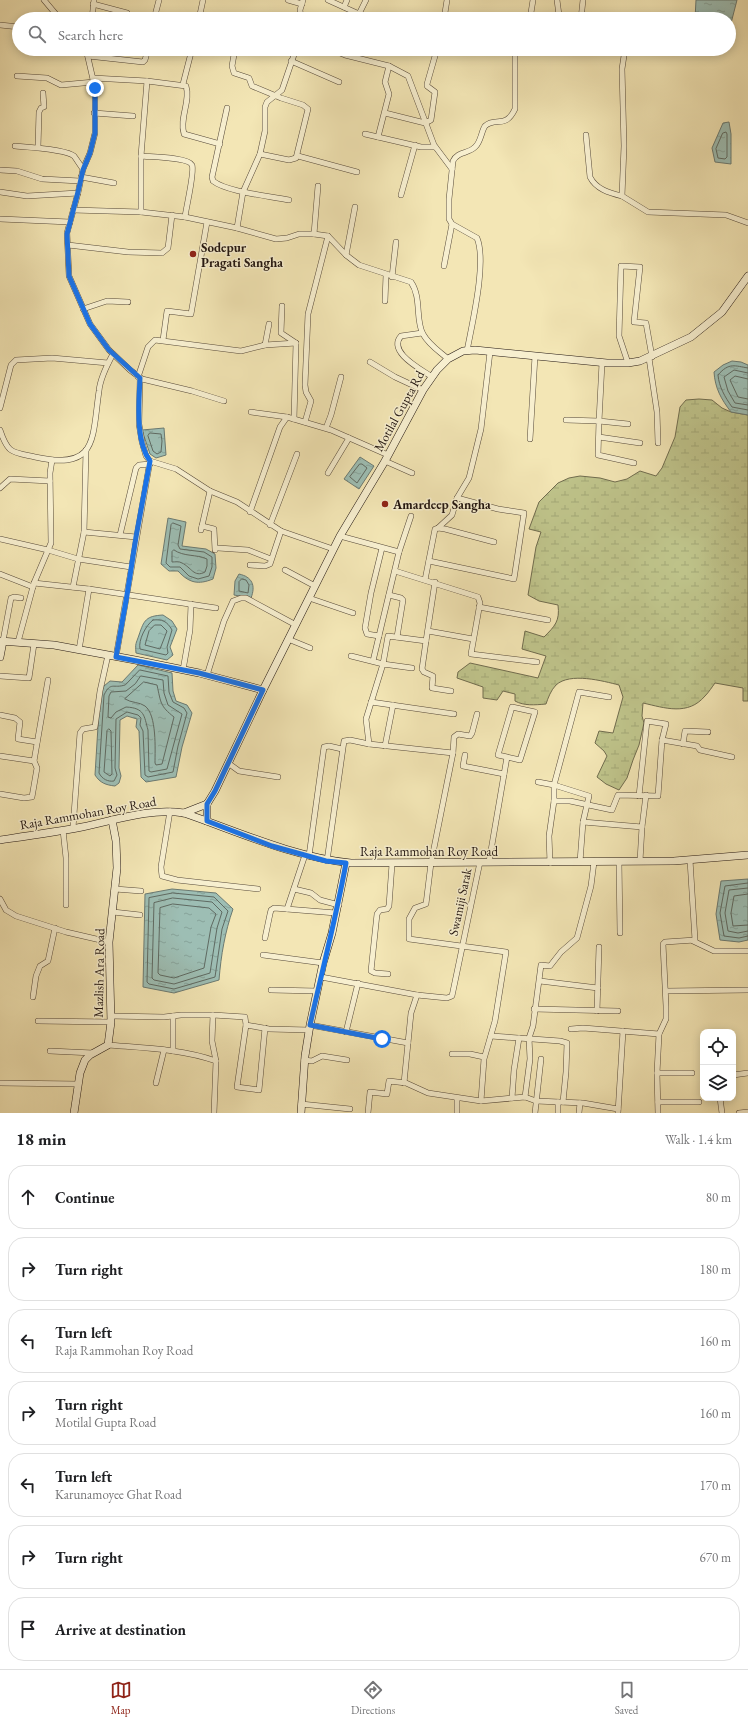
<!DOCTYPE html>
<meta charset="utf-8">
<style>
:root{--surface:#fff;--page:#f2f2f2;--text:#202124;--muted:#757577;--line:#e0e0e0;--accent:#8f2418}
body{margin:0;font-family:"EB Garamond",serif;background:var(--page);color:var(--text)}
.controls{position:absolute;right:12px;bottom:12px;display:grid;overflow:hidden;border-radius:8px;box-shadow:0 2px 10px #0003}
.controls button{width:36px;height:36px;display:grid;place-items:center;padding:0;border:0;border-bottom:1px solid var(--line);background:var(--surface);color:var(--text);font:20px sans-serif}
.stop{position:absolute;width:12px;height:12px;margin:-9px;border:3px solid #1a73e8;border-radius:50%;background:#fff}
.stop.end{background:#1a73e8;border-color:#fff;box-shadow:0 1px 4px #0008}
.list{margin:0;padding:0;list-style:none}
h2{display:flex;justify-content:space-between;align-items:center;height:52px;margin:0;padding:0 16px;font-size:17px}
h2 small{font-size:13px;font-weight:400;color:var(--muted)}
.list li{display:grid;grid-template-columns:26px 1fr auto;gap:12px;align-items:center;box-sizing:border-box;height:64px;margin:0 8px 8px;padding:0 8px;border:1px solid var(--line);border-radius:16px}
.list b{display:block;font-size:15px;white-space:nowrap}
.list p{margin:0;font-size:13px;white-space:nowrap;color:var(--muted)}
.list em{font-size:13px;font-style:normal;color:var(--muted)}
.icon{flex:none;width:22px;height:22px;fill:none;stroke:currentColor;stroke-width:2;stroke-linecap:round;stroke-linejoin:round}
.map{position:relative;flex:none;width:748px;height:1113px;overflow:hidden}
.search{position:absolute;background:var(--surface);box-shadow:0 2px 10px #0003;left:12px;right:12px;top:12px;height:44px;display:flex;align-items:center;gap:10px;box-sizing:border-box;padding:0 14px;border-radius:22px;color:var(--muted);font-size:15px}
.sheet{height:556px;background:var(--surface)}
nav{display:flex;justify-content:space-around;align-items:center;box-sizing:border-box;height:56px;border-top:1px solid var(--line);background:var(--surface);font-size:11px;color:var(--muted)}
nav a{display:grid;justify-items:center;gap:2px}
nav .on{color:var(--accent)}
.map>svg:first-child{display:block}
.wetland{fill:url(#wetland-marsh);stroke:#706c4e}
.water{fill:url(#water-ripples);stroke:#6b7a72}
.lines{fill:none;stroke-linecap:round;stroke-linejoin:round}
.shore{stroke:#5f6a62;stroke-width:1}
.street-casing{stroke:#564939;stroke-width:6}
.secondary-casing{stroke:#211510;stroke-width:8}
.street{stroke:#f7efcf;stroke-width:5}
.secondary{stroke:#f7efcf;stroke-width:7}
.route{stroke:#1a73e8;stroke-width:5}
.poi-dot{fill:#8f2418;stroke:#f7efcf;stroke-width:1.5}
.labels{text-anchor:middle;dominant-baseline:central;stroke-width:3;stroke-linejoin:round;paint-order:stroke}
.poi-label{font-size:13px;font-weight:bold;fill:#211510;stroke:#f7efcf;text-anchor:start}
.street-label{font-size:13px;fill:#211510;stroke:#f7efcf}
</style>
<div class="map">
<svg width="748" height="1113" viewBox="0 0 748 1113">
<defs>
<pattern id="wetland-marsh" width="20" height="14" patternUnits="userSpaceOnUse"><rect width="20" height="14" fill="#bfc48b"/><path d="M1 5h8M5 5V1M11 12h8M15 12V8" fill="none" stroke="#a4a877"/></pattern>
<pattern id="water-ripples" width="26" height="14" patternUnits="userSpaceOnUse"><rect width="26" height="14" fill="#9dbeb4"/><path d="M2 4q2-2 4 0t4 0M15 11q2-2 4 0t4 0" fill="none" stroke="#87a29a"/></pattern>
</defs>
<rect width="100%" height="100%" fill="#f3e6b5"/>
<filter id="stains"><feTurbulence type="fractalNoise" baseFrequency=".005" numOctaves="4"/><feColorMatrix values="0 0 0 0 .2 0 0 0 0 .09 0 0 0 0 .02 0 0 0 .5 -.17"/></filter>
<radialGradient id="worn" r=".72"><stop offset=".6" stop-color="#630" stop-opacity="0"/><stop offset="1" stop-color="#630" stop-opacity=".3"/></radialGradient>
<path class="wetland" d="M699,399l13,1 10,8 9,4 17,3v286h-5v-13l-28,-5c-3,4 -6,9 -10,13 -17,20 -40,12 -62,7l-1,13 2,7 -5,22 -6,15 -6,18 -8,12 -13,-6 -9,-7 10,-21 -3,-5 -9,-8 4,-12 14,2 10,-36 -4,-12c-16,-4 -49,-13 -63,0 -5,5 -8,13 -10,19 -11,1 -22,2 -31,-3v-7l-12,-3 -6,9 -14,-2v-11l-26,-9 1,-6 12,-9 68,15 8,-22 -24,-7 3,-18 19,6c11,-11 16,-16 14,-32l-19,-4 -11,-6 8,-48 5,-15 -12,-3 10,-27 19,-19 11,-5 11,-2 20,2 15,4 12,-3 13,-8 16,5 6,-8 13,-31 5,-30 6,-7z"/>
<g class="water">
<path d="M696,0h41l-8,31v-12h-34z"/>
<path d="M729,122l2,12v30l-16,-2 -3,-14 11,-25z"/>
<path d="M732,361l9,1 7,3v50l-17,-3c-10,-13 -16,-24 -17,-40l9,-7z"/>
<path d="M164,428l2,27 -10,3 -6,-4 -8,-24z"/>
<path d="M360,457l14,9 -15,23 -15,-10z"/>
<path d="M168,518l18,4 -4,24 24,3 9,5 1,14 -3,11c-15,6 -24,4 -35,-8h-9l-8,-7z"/>
<path d="M239,574c13,3 17,11 12,24l-17,-3 1,-14z"/>
<path d="M163,615l9,6 5,8 -7,18 3,8 -6,5 -31,-7c-1,-10 0,-9 3,-18 5,-15 7,-19 24,-20z"/>
<path d="M138,665l34,8 1,18 3,10 11,4 5,8 -10,34 -6,30 -30,5 -5,-5 -2,-46 -3,-4 1,-8 -10,-3 -7,4 -1,48 2,8 -2,7 -4,3c-9,-1 -15,-3 -20,-11l5,-81 4,-8 6,-5 12,1z"/>
<path d="M748,879v61l-9,2 -19,-2 -4,-26 5,-33z"/>
<path d="M172,889l44,4 17,16c-8,23 -12,46 -14,71l-45,13 -31,-6 2,-93z"/>
</g>
<g class="lines">
<g class="shore">
<path d="M723,133l3,-1 1,2v23l-2,2 -7,-1 -2,-9z"/>
<path d="M748,368c-13,-2 -19,-6 -30,7 1,12 7,22 14,32l16,3"/>
<path d="M748,373l-14,-3 -10,7 4,14 7,12 13,2"/>
<path d="M748,379l-13,-3 -5,4 8,17 10,2"/>
<path d="M150,433l11,1 1,7 -1,11 -4,2 -4,-3 -5,-15z"/>
<path d="M360,464h2l5,4 -10,15 -7,-6z"/>
<path d="M173,523l8,3 -3,19 2,4 24,3 8,5v10l-3,9 -11,3 -9,-3 -9,-9h-10l-4,-4 5,-38z"/>
<path d="M174,550c10,7 22,4 33,9v7l-2,6c-11,6 -14,-5 -23,-9 -3,-2 -7,-1 -10,-1v-10z"/>
<path d="M242,579l4,1 3,5 -1,8 -9,-2v-9z"/>
<path d="M153,620c9,-1 14,1 19,10l-5,17 1,6 -2,2 -26,-6c-2,-9 6,-24 13,-29z"/>
<path d="M155,625h6l6,6 -7,18 -15,-4 4,-14z"/>
<path d="M140,670l28,6 1,16 4,10 11,6 3,5 -9,33 -5,26 -25,5 -3,-2 -2,-44 -3,-6 1,-7 -3,-3 -11,-3 -11,7 -1,49 2,7 -3,6c-6,1 -12,-2 -15,-8l5,-78c7,-14 9,-6 21,-10z"/>
<path d="M141,676l22,4 1,13 4,12 14,9 -15,55 -16,3 -2,-1 -1,-41c-4,-14 -3,-22 -22,-23l-10,5 -5,6 -3,-1 1,-21 2,-4 15,-1 9,-7z"/>
<path d="M144,682l13,3c4,18 3,21 17,32l-12,47 -6,1 -1,-2c0,-13 2,-48 -10,-57 -5,-4 -14,-3 -20,-7z"/>
<path d="M109,729l2,2 1,43 -2,2 -6,-4 3,-41z"/>
<path d="M748,883l-23,3 -5,27 4,23 15,2 9,-2"/>
<path d="M748,888l-19,2 -4,23 3,18 10,2 10,-2"/>
<path d="M173,893l41,4 14,14 -6,18 -7,48 -41,12 -25,-5 -2,-2 2,-84z"/>
<path d="M748,894l-14,2 -3,17 2,13 15,-1"/>
<path d="M173,898l39,4 10,10 -5,16 -7,45 -36,11 -20,-4 -2,-2 2,-75z"/>
<path d="M173,904l36,4 7,6 -5,13 -7,41 -30,10 -14,-3 -2,-2 2,-65z"/>
</g>
<g class="street-casing">
<g id="street">
<path d="M44,0l16,19"/>
<path d="M288,0l14,4"/>
<path d="M328,0l31,14 7,-14"/>
<path d="M557,0l2,15 20,4"/>
<path d="M93,4l34,9"/>
<path d="M344,7l3,-7"/>
<path d="M92,19l2,-19"/>
<path d="M154,19l5,-19"/>
<path d="M199,19l4,-19"/>
<path d="M301,19l-1,-9 3,-10"/>
<path d="M444,19l3,-19"/>
<path d="M530,19l3,-19"/>
<path d="M581,19l2,-19"/>
<path d="M0,25l19,2"/>
<path d="M86,49l9,39v45l-5,20 -7,16 -5,24 -11,40 2,43 21,48 19,26 21,20 12,9 50,12 32,10"/>
<path d="M235,49l-3,17 2,7 15,5 3,8 29,12 22,7 5,4 -12,49 -7,2 -29,-6"/>
<path d="M330,49l15,6 44,11 19,10 26,69 18,24"/>
<path d="M625,49l-3,20 2,77 -2,50 26,16 78,3 22,8"/>
<path d="M88,56l55,6 2,-2 3,-11"/>
<path d="M291,61l48,21"/>
<path d="M17,76l30,2 14,7 33,-3"/>
<path d="M93,78l54,3 39,5c5,15 -7,32 -2,48l36,10"/>
<path d="M183,84l9,-35"/>
<path d="M227,108l-15,69 1,4c14,11 57,15 76,19"/>
<path d="M94,113l39,3"/>
<path d="M385,113l40,10 6,-3 4,-28 -8,-6v-2l10,-35"/>
<path d="M365,134l56,13h14"/>
<path d="M586,135l4,42c6,12 19,16 32,19"/>
<path d="M378,137l11,-43 -4,-12 4,-16"/>
<path d="M15,146c12,1 51,3 59,10 3,4 6,9 9,13"/>
<path d="M38,147l1,-35 2,-4 3,-1 -1,-14"/>
<path d="M141,156c8,1 47,1 51,9 3,6 -6,43 -7,52"/>
<path d="M298,156l59,16"/>
<path d="M0,170l17,1 25,8 38,2"/>
<path d="M81,177l33,6"/>
<path d="M0,192l27,4 51,-3"/>
<path d="M401,195l14,-50"/>
<path d="M73,210l68,2 44,5 52,11 39,11 11,-1 12,-4h15l14,2 18,19 13,10 52,17c11,16 4,38 12,52 6,11 16,17 25,25"/>
<path d="M141,212v-56l6,-75"/>
<path d="M0,219l70,3"/>
<path d="M237,228l6,-36 17,-38 5,-23v-24l2,-5 15,-12 14,-41"/>
<path d="M314,234l4,-48"/>
<path d="M68,245l60,7 34,1 6,-5 4,-33"/>
<path d="M346,255l9,-48"/>
<path d="M444,266l8,-42"/>
<path d="M392,277l4,-35"/>
<path d="M385,301l1,-26"/>
<path d="M282,306l-1,27 15,10 -2,76"/>
<path d="M83,309l24,-8 21,1"/>
<path d="M422,333l-21,3c-14,16 20,33 31,41"/>
<path d="M163,340l4,-29 24,3 16,-92"/>
<path d="M265,345l4,-21"/>
<path d="M467,351c5,-27 20,-89 10,-113l-25,-14 -3,-5v-20l4,-38c5,-10 15,-7 22,-14 6,-5 6,-15 10,-21 11,-10 20,4 30,-17v-56l3,-4"/>
<path d="M649,358l8,54 1,31"/>
<path d="M370,362l25,15 28,13"/>
<path d="M602,363l-3,58 29,3"/>
<path d="M628,363l-9,-27 2,-70 19,1 -6,55 12,1 6,34"/>
<path d="M138,377l10,-30 7,-7 86,11 24,-6 31,-2"/>
<path d="M140,378l-1,46 3,18 4,14 4,5 26,8 34,22 27,11 44,29 52,18"/>
<path d="M0,408l11,-43 5,-5 36,-2 56,5"/>
<path d="M251,412l36,5"/>
<path d="M566,420l33,1 -1,34 36,8"/>
<path d="M305,422l6,-21 -5,-9 -1,-7 3,-71 20,-78"/>
<path d="M326,428l5,-13 10,-38"/>
<path d="M0,430c8,24 12,22 35,27 63,14 57,-18 64,-66 1,-12 8,-26 14,-37"/>
<path d="M599,437l41,6"/>
<path d="M530,439l5,-83"/>
<path d="M385,461l27,12"/>
<path d="M328,473l21,-35"/>
<path d="M0,488l10,-9 40,2"/>
<path d="M250,512l30,-85 7,-10 44,13 57,25"/>
<path d="M270,525l27,-71"/>
<path d="M202,526l12,3 1,21"/>
<path d="M438,528l14,-13 5,-17 12,-20 12,-49 9,-77"/>
<path d="M201,530l9,-39"/>
<path d="M84,532l52,5"/>
<path d="M120,535l16,-67 3,-3 11,-1"/>
<path d="M340,536l59,16"/>
<path d="M0,539l48,11 30,9 53,8"/>
<path d="M218,548l30,2 23,9"/>
<path d="M429,561l85,18 10,-66 -26,-4 -41,-11"/>
<path d="M250,565l15,1 5,-2 11,-33"/>
<path d="M285,570l30,16"/>
<path d="M395,571l83,26 2,6 -9,51 66,8"/>
<path d="M0,574l33,13"/>
<path d="M425,580l10,-51 3,-1 7,1 49,13"/>
<path d="M34,583l55,6 127,19"/>
<path d="M73,587l11,-55 2,-82"/>
<path d="M389,595l12,3 2,2 -6,37"/>
<path d="M309,598l44,15"/>
<path d="M479,607l69,13"/>
<path d="M428,631l45,8"/>
<path d="M379,636l-12,-2 -2,-6 6,-35 11,-45"/>
<path d="M288,639l22,9"/>
<path d="M3,641l8,-43 3,-1 7,1"/>
<path d="M426,641l9,-59"/>
<path d="M18,642l16,-59 17,-40 -1,-70 2,-13"/>
<path d="M79,650l10,-61"/>
<path d="M351,656l32,8 5,-28 38,5 -4,28 2,3 9,4 -1,12 19,3"/>
<path d="M116,657l34,-196"/>
<path d="M373,661l26,-109 12,-36"/>
<path d="M183,670l7,-40 1,-26"/>
<path d="M207,675l17,-54 9,-20 8,-3h5l50,27"/>
<path d="M0,676l29,2 5,-34"/>
<path d="M371,702l83,12"/>
<path d="M477,714l-5,19 -2,3 -12,-2 -4,3 -1,16 -22,110 -5,41 -11,4 -6,11v20l97,13 -11,69 -11,38 -3,42"/>
<path d="M0,715l15,3 5,4 -2,17 19,3"/>
<path d="M369,744l84,9"/>
<path d="M683,744l2,-13 23,1"/>
<path d="M385,746l8,-41"/>
<path d="M465,755l-2,11 41,8"/>
<path d="M0,756l34,5"/>
<path d="M228,763l11,8 39,6"/>
<path d="M538,782l16,3v16l-5,35 1,27"/>
<path d="M0,794l24,4 8,-1 5,-29 -3,-7 14,-81"/>
<path d="M639,796l8,-75 19,3 -4,16"/>
<path d="M554,801h16l42,9 6,-15 40,1 4,-56 35,6 3,4 32,7"/>
<path d="M170,811l-9,56 1,9 15,4 81,9"/>
<path d="M583,822l59,5 4,-32"/>
<path d="M73,828l7,-95 3,-4 12,-2 5,-36 8,-36"/>
<path d="M63,830l3,28v47"/>
<path d="M309,856l15,-109 5,-1 13,3"/>
<path d="M327,861l17,-120 6,-1 19,4 -3,-25 17,-55 29,4"/>
<path d="M640,861l2,-34"/>
<path d="M489,862l18,-105 13,3 15,-48 -23,-5 -14,48 9,2"/>
<path d="M580,862l3,-40 6,-26 -35,-11 25,-93 30,5"/>
<path d="M619,862l1,71"/>
<path d="M115,889l26,2"/>
<path d="M294,889l17,4 9,7 19,5"/>
<path d="M0,899l6,11 10,6 50,16 43,10"/>
<path d="M287,909l18,-54"/>
<path d="M113,912l27,3"/>
<path d="M265,938l5,-24 1,-4 3,-2 62,5"/>
<path d="M693,941l21,10h34"/>
<path d="M263,955l60,8"/>
<path d="M388,974l-13,-1 -4,-2 6,-57 3,-4 7,-1 2,-3 3,-42"/>
<path d="M321,977l96,18"/>
<path d="M540,981l58,7"/>
<path d="M271,990l46,1"/>
<path d="M666,991l82,-1"/>
<path d="M33,997l3,-21 4,-10 8,-5 7,-33"/>
<path d="M534,1009l84,2"/>
<path d="M597,1011l2,-64"/>
<path d="M213,1015l-1,26 4,20 -2,52"/>
<path d="M111,1016l53,1 17,-2h32l32,2 1,8 23,4 40,1"/>
<path d="M173,1016v35"/>
<path d="M38,1021l73,1"/>
<path d="M246,1025l-9,62 22,3 6,-62"/>
<path d="M310,1025l98,18"/>
<path d="M571,1029l12,-1 76,6"/>
<path d="M346,1032l12,-49"/>
<path d="M491,1036l69,5 7,2 -1,29 -3,30"/>
<path d="M108,1045c36,3 74,4 108,16"/>
<path d="M50,1051l43,2"/>
<path d="M452,1054h18l14,3"/>
<path d="M304,1060l8,1 10,-5 25,4"/>
<path d="M657,1073h35"/>
<path d="M733,1075l15,-2"/>
<path d="M0,1083l78,1"/>
<path d="M156,1083l8,-33"/>
<path d="M404,1083l7,-70 6,-18 30,3 5,-2 28,-134"/>
<path d="M525,1097l5,-38 -1,-21 4,-12 8,-61 9,1 11,-14 16,-14 14,-52 3,-24"/>
<path d="M512,1098l2,-28 5,-32"/>
<path d="M720,1098l2,15"/>
<path d="M558,1102v11"/>
<path d="M658,1102h41"/>
<path d="M301,1104l49,5"/>
<path d="M368,1113l2,-21 17,2 2,-13 17,2 22,10 53,8 44,-4 11,4 47,2 35,6"/>
<path d="M457,1113v-15"/>
<path d="M535,1113l6,-54"/>
<path d="M579,1113l1,-10"/>
<path d="M618,1113l5,-82"/>
<path d="M658,1113l-1,-40 2,-39 7,-15v-13l-3,-62 2,-2 30,-2 -5,-80"/>
<path d="M739,1113l9,-1"/>
</g>
</g>
<g class="secondary-casing">
<g id="secondary">
<path d="M0,641l54,4 81,15 64,13 64,17"/>
<path d="M0,657l3,-16"/>
<path d="M184,813l23,-9"/>
<path d="M207,821v-17l8,-13 48,-101 77,-154 45,-75 38,-71 14,-20 11,-11 15,-8 12,-1 132,13h21l12,-2 51,-24 31,-25 26,-36"/>
<path d="M0,840c27,-4 55,-8 82,-13 34,-7 67,-19 102,-14 55,19 109,44 167,50l323,-2 74,-6"/>
<path d="M74,1113l6,-40 5,-13 5,-5 18,-10 3,-23 -2,-80 8,-74 -1,-27 -4,-21"/>
<path d="M301,1113l4,-57 5,-31 13,-62 9,-30 14,-70"/>
</g>
</g>
<use href="#street" class="street"/>
<use href="#secondary" class="secondary"/>
</g>
<g class="lines">
<path class="route" d="M95,88v45l-5,20 -7,17 -5,22 -11,42 2,42 21,48 19,26 31,28c-1,24 -5,63 10,83l-14,76 -9,58 -11,62 83,16 64,17 -48,101 -8,13v17l65,25 54,15 20,2c-10,55 -24,108 -36,162l72,14"/>
</g>
<g class="poi-dot">
<circle cx="193" cy="254" r="4"/>
<circle cx="385" cy="504" r="4"/>
</g>
<g class="labels">
<g class="poi-label">
<text x="201" y="247">Sodepur<tspan x="201" dy="15">Pragati Sangha</tspan></text>
<text x="393" y="504">Amardeep Sangha</text>
</g>
<g class="street-label">
<text transform="translate(399 411) rotate(-61)">Motilal Gupta Rd</text>
<text transform="translate(88 813) rotate(-10)">Raja Rammohan Roy Road</text>
<text x="429" y="851">Raja Rammohan Roy Road</text>
<text transform="translate(460 902) rotate(-78)">Swamiji Sarak</text>
<text transform="translate(99 973) rotate(-89)">Mazlish Ara Road</text>
</g>
</g>
<rect width="100%" height="100%" filter="url(#stains)"/>
<rect width="100%" height="100%" fill="url(#worn)"/>
</svg>
<div class="controls">
<button><svg class="icon" aria-label="locate" viewBox="0 0 24 24"><circle cx="12" cy="12" r="6"/><path d="M12 2v4M12 18v4M2 12h4M18 12h4"/></svg></button>
<button><svg class="icon" aria-label="layers" viewBox="0 0 24 24"><path d="M12 4l9 5-9 5-9-5zM3 14l9 5 9-5"/></svg></button>
</div>
<div class="stop" style="left:382px;top:1039px"></div>
<div class="stop end" style="left:95px;top:88px"></div>
<div class="search"><svg class="icon" aria-label="search" viewBox="0 0 24 24"><circle cx="10" cy="10" r="6"/><path d="M15 15l6 6"/></svg>Search here</div>
</div>
<section class="sheet">
<h2>18 min<small>Walk · 1.4 km</small></h2>
<ul class="list">
<li><svg class="icon" aria-label="ahead" viewBox="0 0 24 24"><path d="M12 20V5M6 11l6-6 6 6"/></svg><div><b>Continue</b></div><em>80 m</em></li>
<li><svg class="icon" aria-label="right" viewBox="0 0 24 24"><path d="M7 20v-9h11M14 6l5 5-5 5"/></svg><div><b>Turn right</b></div><em>180 m</em></li>
<li><svg class="icon" aria-label="left" viewBox="0 0 24 24"><path d="M17 20v-9H6M10 6l-5 5 5 5"/></svg><div><b>Turn left</b><p>Raja Rammohan Roy Road</p></div><em>160 m</em></li>
<li><svg class="icon" aria-label="right" viewBox="0 0 24 24"><path d="M7 20v-9h11M14 6l5 5-5 5"/></svg><div><b>Turn right</b><p>Motilal Gupta Road</p></div><em>160 m</em></li>
<li><svg class="icon" aria-label="left" viewBox="0 0 24 24"><path d="M17 20v-9H6M10 6l-5 5 5 5"/></svg><div><b>Turn left</b><p>Karunamoyee Ghat Road</p></div><em>170 m</em></li>
<li><svg class="icon" aria-label="right" viewBox="0 0 24 24"><path d="M7 20v-9h11M14 6l5 5-5 5"/></svg><div><b>Turn right</b></div><em>670 m</em></li>
<li><svg class="icon" aria-label="arrive" viewBox="0 0 24 24"><path d="M6 21V4h12l-3 4 3 4H6"/></svg><div><b>Arrive at destination</b></div></li>
</ul>
</section>
<nav>
<a class="on"><svg class="icon" aria-label="map" viewBox="0 0 24 24"><path d="M3 6l6-2 6 2 6-2v14l-6 2-6-2-6 2zM9 4v14M15 6v14"/></svg>Map</a>
<a><svg class="icon" aria-label="directions" viewBox="0 0 24 24"><path d="M12 3l9 9-9 9-9-9zM9 14v-3h6M13 9l2 2-2 2"/></svg>Directions</a>
<a><svg class="icon" aria-label="saved" viewBox="0 0 24 24"><path d="M7 4h10v16l-5-4-5 4z"/></svg>Saved</a>
</nav>
